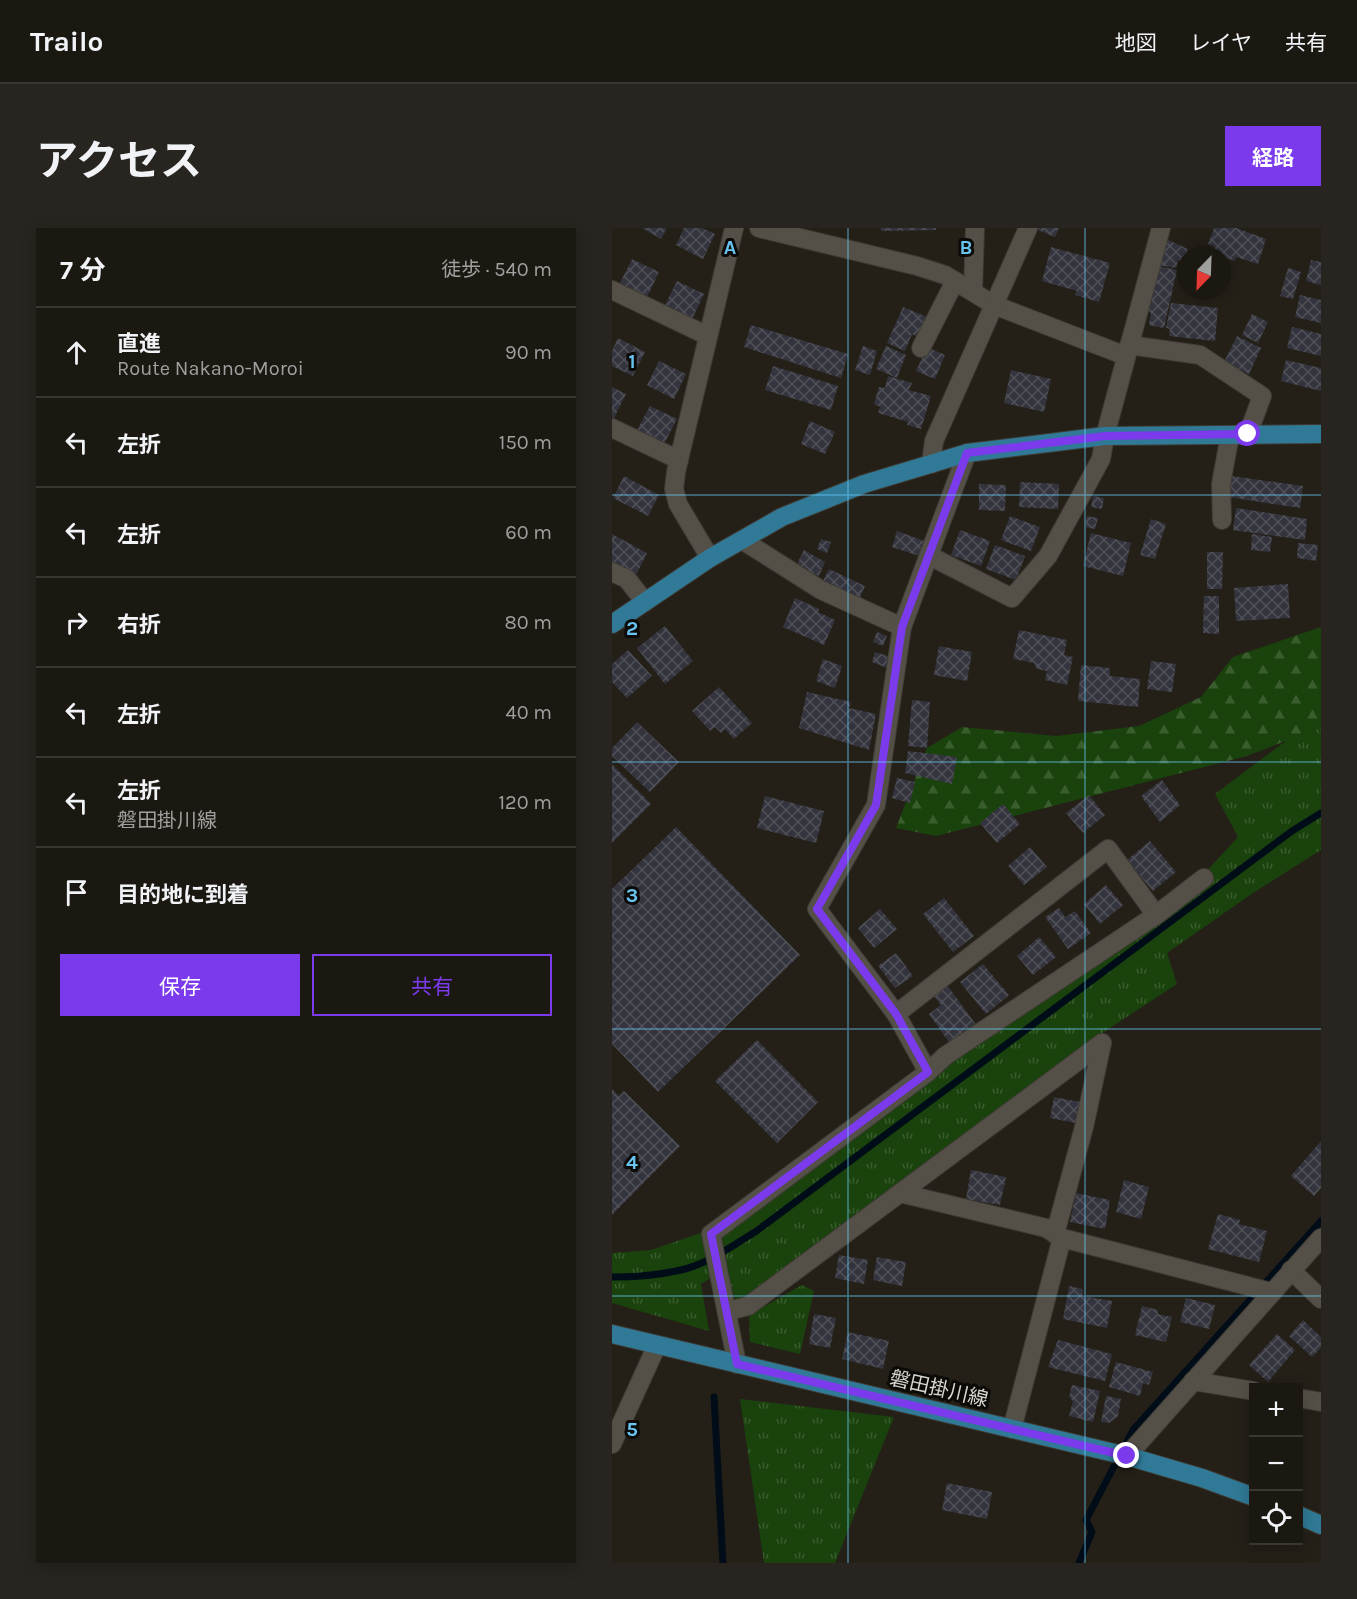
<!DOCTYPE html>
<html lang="ja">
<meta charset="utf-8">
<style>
:root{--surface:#1b1812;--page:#282520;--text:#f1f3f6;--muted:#a0a09f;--line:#393732;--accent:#7c3aed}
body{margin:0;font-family:Karla,"Noto Sans JP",sans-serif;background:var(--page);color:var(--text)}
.controls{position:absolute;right:18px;bottom:18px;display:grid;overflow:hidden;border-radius:0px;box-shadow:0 3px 15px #0003}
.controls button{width:54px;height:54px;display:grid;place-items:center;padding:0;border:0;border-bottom:2px solid var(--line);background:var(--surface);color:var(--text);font:30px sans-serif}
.compass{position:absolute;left:565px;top:18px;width:54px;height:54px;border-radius:50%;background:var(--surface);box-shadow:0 3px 15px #0003;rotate:203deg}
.stop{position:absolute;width:18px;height:18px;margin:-14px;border:4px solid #7c3aed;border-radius:50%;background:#fff}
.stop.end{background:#7c3aed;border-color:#fff;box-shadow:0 2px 6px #0008}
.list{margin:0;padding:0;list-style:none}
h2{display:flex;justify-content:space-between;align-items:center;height:78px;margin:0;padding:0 24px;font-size:26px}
h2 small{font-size:20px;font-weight:400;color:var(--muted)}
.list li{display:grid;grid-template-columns:39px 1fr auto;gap:18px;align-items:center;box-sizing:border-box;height:90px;padding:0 24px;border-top:2px solid var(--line)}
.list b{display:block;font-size:22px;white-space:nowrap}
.list p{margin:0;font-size:20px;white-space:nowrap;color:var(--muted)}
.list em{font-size:20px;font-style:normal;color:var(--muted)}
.actions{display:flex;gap:12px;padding:18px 24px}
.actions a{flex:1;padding:14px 0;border:2px solid var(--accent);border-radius:0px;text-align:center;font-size:21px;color:var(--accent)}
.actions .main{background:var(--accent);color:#fff}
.icon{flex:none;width:33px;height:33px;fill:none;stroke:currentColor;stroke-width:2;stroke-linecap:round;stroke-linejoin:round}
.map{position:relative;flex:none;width:709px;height:1335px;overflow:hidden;border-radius:0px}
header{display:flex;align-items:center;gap:36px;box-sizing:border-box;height:84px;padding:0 30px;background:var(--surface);border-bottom:2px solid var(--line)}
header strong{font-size:28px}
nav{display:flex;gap:33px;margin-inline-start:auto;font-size:21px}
.intro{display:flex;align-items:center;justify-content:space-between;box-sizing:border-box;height:144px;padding:0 36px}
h1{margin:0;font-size:42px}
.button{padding:15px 27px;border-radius:0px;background:var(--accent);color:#fff;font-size:21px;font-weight:700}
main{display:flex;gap:36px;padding:0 36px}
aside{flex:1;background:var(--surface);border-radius:0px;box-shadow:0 3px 15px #0003}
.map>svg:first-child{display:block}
.grass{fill:url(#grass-tufts)}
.forest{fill:url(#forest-firs)}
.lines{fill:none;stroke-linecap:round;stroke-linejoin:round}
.stream{stroke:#000d18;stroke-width:7}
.building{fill:url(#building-cross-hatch)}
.minor-casing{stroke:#3e3b35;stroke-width:20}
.major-casing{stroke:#3e3b35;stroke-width:20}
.minor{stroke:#555047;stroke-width:18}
.major{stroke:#307a97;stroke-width:18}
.route{stroke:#7c3aed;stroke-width:8}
.grid{fill:none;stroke:#68c4f0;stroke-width:1.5;stroke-opacity:0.55}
.labels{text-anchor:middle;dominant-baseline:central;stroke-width:6;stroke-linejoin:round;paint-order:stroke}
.street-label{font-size:20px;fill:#d9d6d1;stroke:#0c0a07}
.grid-label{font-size:20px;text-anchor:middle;font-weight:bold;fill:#68c4f0;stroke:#0c0a07;stroke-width:6;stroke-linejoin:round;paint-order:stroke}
</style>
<header>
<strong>Trailo</strong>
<nav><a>地図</a><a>レイヤ</a><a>共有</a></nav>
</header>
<div class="intro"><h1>アクセス</h1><a class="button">経路</a></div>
<main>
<aside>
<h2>7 分<small>徒歩 · 540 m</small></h2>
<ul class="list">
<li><svg class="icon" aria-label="ahead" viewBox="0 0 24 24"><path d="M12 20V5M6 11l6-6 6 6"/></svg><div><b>直進</b><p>Route Nakano-Moroi</p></div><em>90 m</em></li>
<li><svg class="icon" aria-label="left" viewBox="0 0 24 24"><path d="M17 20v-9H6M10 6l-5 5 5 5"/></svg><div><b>左折</b></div><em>150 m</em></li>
<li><svg class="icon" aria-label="left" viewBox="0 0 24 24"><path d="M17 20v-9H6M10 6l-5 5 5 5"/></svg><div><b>左折</b></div><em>60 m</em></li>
<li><svg class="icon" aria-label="right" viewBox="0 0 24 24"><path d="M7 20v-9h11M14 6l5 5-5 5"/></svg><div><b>右折</b></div><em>80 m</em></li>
<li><svg class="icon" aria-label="left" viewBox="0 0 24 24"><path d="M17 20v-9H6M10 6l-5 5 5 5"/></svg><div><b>左折</b></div><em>40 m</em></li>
<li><svg class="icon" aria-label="left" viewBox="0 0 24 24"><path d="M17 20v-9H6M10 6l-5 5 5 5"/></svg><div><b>左折</b><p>磐田掛川線</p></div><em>120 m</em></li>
<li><svg class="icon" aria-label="arrive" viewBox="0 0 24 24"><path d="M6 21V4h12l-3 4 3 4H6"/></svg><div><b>目的地に到着</b></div></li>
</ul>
<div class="actions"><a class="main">保存</a><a>共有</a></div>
</aside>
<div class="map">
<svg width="709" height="1335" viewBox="0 0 709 1335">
<defs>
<pattern id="grass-tufts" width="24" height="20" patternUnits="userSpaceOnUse" patternTransform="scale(1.5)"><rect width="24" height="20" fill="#19420c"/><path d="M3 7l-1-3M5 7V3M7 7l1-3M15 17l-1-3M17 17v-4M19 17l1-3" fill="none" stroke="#3a5d2e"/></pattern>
<pattern id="forest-firs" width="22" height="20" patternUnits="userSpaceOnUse" patternTransform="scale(1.5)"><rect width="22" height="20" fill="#19420c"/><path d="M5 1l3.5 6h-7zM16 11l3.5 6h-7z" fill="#3a5d2e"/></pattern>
<pattern id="building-cross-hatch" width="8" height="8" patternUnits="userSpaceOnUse" patternTransform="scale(1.5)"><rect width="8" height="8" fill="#33343d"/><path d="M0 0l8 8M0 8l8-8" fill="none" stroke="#505158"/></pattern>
</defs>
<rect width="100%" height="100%" fill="#242018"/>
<g class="grass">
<path d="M709,499v123l-68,43 -86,60 10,31 -90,59 -349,265 -13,-39 -24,15 8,47 -97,-28v-50l39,-3 70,-24 226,-159 245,-180 46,-50 -23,-43 76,-57z"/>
<path d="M190,1057l12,6 -14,63 -50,-12 -1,-27z"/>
<path d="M128,1171l154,18 -59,146h-71z"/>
</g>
<path class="forest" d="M709,399v100l-74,29 -311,80 -40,-8 31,-80 35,-21 94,9 83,-10 62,-29 32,-40z"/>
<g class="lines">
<g class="stream">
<path d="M0,1049c23,0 47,-2 69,-7 27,-6 51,-24 74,-38l537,-401 29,-18"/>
<path d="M102,1169l9,166"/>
<path d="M467,1335l13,-31 -6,-12 47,-90 188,-209"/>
</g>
</g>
<g class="building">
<path d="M30,0h25l-6,11z"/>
<path d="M72,0h18l13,6 -12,25 -27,-14z"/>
<path d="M269,0h55v2l-55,1z"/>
<path d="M421,0h26l-4,9z"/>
<path d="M602,0h22l30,11 -8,25 -22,-7 -1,4 -23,-8 3,-6 -7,-3z"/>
<path d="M554,11l22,10 -5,12 -5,-1 -2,8 -19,-3z"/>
<path d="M439,19l59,16 -11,39 -24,-7 2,-4 -35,-10z"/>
<path d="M20,31l27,13 -12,25 -27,-14z"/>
<path d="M699,32l10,2v23l-15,-4z"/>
<path d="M545,38l20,4 -13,58 -15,-3 2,-12 -3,-2z"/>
<path d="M676,40l13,4 -8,27 -13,-3z"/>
<path d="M65,53l27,13 -12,25 -27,-14z"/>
<path d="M688,67l21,5v23l-26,-6z"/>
<path d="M559,75l47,5 -3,33 -46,-5 1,-7 -4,-1z"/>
<path d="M291,79l24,10 -9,20 -6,-3 -7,17 -18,-8z"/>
<path d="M640,86l16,8 -10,21 -16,-8z"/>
<path d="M139,97l97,29 -7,24 -97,-31z"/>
<path d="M680,99l29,7v22l-34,-8z"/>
<path d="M625,108l24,12 -12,26 -25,-12z"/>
<path d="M6,110l27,14 -12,24 -21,-10v-15z"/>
<path d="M251,118l14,5 -7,24 -15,-5z"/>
<path d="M274,118l20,9 -9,23 -21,-9z"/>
<path d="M315,119l18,8 -10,24 -19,-8z"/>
<path d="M674,132l35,8v23l-40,-10z"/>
<path d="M47,133l27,13 -12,25 -27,-14z"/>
<path d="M161,138l65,20 -7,24 -66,-20z"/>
<path d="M399,142l40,9 -7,33 -40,-9z"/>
<path d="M276,148l24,7 -3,7 22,6 -10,33 -14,-4 1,-3 -30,-9 2,-6 -6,-3 5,-17 6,1z"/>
<path d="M0,159l14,7 -12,24 -2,-1z"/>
<path d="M38,178l27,13 -13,25 -27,-14z"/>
<path d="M198,193l25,11 -10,22 -24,-10z"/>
<path d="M12,248l35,19 -11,21 -35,-18z"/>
<path d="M620,248l71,10 -3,22 -72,-11z"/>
<path d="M408,254l39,2 -1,25 -39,-2z"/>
<path d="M367,256l27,1 -1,26 -26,-1z"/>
<path d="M481,268l11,2 -2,11 -11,-2z"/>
<path d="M624,280l71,11 -2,21 -72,-10z"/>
<path d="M398,288l30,11 -9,24 -30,-11z"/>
<path d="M475,288l11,2 -3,11 -10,-2z"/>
<path d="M539,291l15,5 -11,35 -15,-4z"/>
<path d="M348,302l30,11 -9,25 -30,-11z"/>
<path d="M285,303l30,11 -5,15 -30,-10z"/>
<path d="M479,305l40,10 -8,33 -40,-10z"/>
<path d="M0,306l35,19 -11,22 -24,-13z"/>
<path d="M640,306l20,3 -2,15 -19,-2z"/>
<path d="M209,311l10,3 -4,11 -10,-4z"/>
<path d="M686,315l20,2 -2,16 -19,-3z"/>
<path d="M383,317l30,11 -9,24 -30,-11z"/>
<path d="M192,322l21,12 -6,14 -23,-10z"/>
<path d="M595,324h16l-1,37h-15z"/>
<path d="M217,341l36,17 -6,14 -37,-17z"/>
<path d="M676,356l2,34 -54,3 -2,-33z"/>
<path d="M592,368h15v38l-16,-1z"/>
<path d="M183,370l24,11 -1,3 17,8 -11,25 -41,-18z"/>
<path d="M53,398l28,35 -28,23 -28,-36z"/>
<path d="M407,402l48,10 -3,15 9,2 -6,28 -22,-5 2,-9 -10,-2 -3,-6 -21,-4z"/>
<path d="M265,404l10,4 -4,10 -10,-4z"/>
<path d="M327,418l33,6 -5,29 -33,-6z"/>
<path d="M16,422l24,26 -25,22 -15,-16v-18z"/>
<path d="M263,424l16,5 -4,11 -15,-6z"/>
<path d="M211,431l19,7 -7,22 -19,-7z"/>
<path d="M539,433l25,3 -4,28 -25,-3z"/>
<path d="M469,437l29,3v8l30,3 -2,28 -60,-6z"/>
<path d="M107,459l33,36 -18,16 -9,-10 -4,4 -6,-6 -5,4 -18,-20z"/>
<path d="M195,464l44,10 -2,6 27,6 -7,36 -70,-22z"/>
<path d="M300,472l18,2 -3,46 -19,-2z"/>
<path d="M25,494l42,40 -29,30 -38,-36v-8z"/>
<path d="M296,523l49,6 -5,27 -47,-11z"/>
<path d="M0,536l39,40 -39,39z"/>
<path d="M285,550l18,4 -5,21 -18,-5z"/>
<path d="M550,552l18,25 -20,17 -19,-26z"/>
<path d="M477,567l16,20 -22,18 -17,-20z"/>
<path d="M153,568l59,15 -8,32 -59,-15z"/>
<path d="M391,576l17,20 -23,19 -17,-20z"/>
<path d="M64,599l124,128 -142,137 -46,-48v-155z"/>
<path d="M538,613l26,31 -23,19 -26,-31z"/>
<path d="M418,619l17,20 -23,18 -16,-19z"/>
<path d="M494,657l17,20 -23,19 -16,-20z"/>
<path d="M332,670l30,38 -21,16 -30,-38z"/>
<path d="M447,680l6,9 10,-6 16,22 -23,16 -23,-32z"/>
<path d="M268,681l17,20 -23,19 -16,-20z"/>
<path d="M427,709l17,20 -23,18 -16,-19z"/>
<path d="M284,725l17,23 -18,12 -17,-22z"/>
<path d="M371,736l26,31 -23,19 -26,-32z"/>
<path d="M335,757l30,41 -26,19 -22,-31 12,-9 -8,-10z"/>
<path d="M145,812l61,62 -41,41 -62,-62z"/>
<path d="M0,861l7,7 5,-5 56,55 -68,69z"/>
<path d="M442,869l26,5 -4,21 -26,-5z"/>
<path d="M709,913v47l-7,8 -23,-20z"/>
<path d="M359,942l35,7 -6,28 -34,-6z"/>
<path d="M512,952l25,7 -8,32 -25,-7z"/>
<path d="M464,965l34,7 -5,29 -35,-7z"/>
<path d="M606,986l22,6 -1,4 28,7 -8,31 -51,-13z"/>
<path d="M227,1027l29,5 -4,24 -29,-6z"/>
<path d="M265,1029l29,5 -4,24 -29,-6z"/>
<path d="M457,1058l14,3 -1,7 30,5 -5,27 -44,-9z"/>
<path d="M574,1070l29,7 -6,24 -29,-7z"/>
<path d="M530,1078l16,4v4l14,3 -6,25 -31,-7z"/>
<path d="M202,1086l22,4 -6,30 -21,-4z"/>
<path d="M691,1092l18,17v11l-9,9 -23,-21z"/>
<path d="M236,1104l41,9 -6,28 -41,-10z"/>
<path d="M665,1106l18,16 -27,32 -19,-17z"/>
<path d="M446,1112l54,14 -7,27 -57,-14z"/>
<path d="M504,1134l37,10 -4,13 -6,-2 -3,13 -31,-9z"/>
<path d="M460,1157l28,6 -7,31 -24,-6 4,-15 -4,-4z"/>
<path d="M494,1168l15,3 -3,17 -9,7 -8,-1z"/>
<path d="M335,1255l45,9 -5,27 -45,-9z"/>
</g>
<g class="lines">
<g class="minor-casing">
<g id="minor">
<path d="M147,0l158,38 28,9 49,30 132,51"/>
<path d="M0,62l96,46"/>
<path d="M361,64l2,-64"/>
<path d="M517,117l71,10 62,41 -14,38"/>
<path d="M309,120l34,-67"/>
<path d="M0,200l67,32"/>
<path d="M319,236l3,-23 94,-213"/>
<path d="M610,292l-1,-36 9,-49"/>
<path d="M130,312l79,50 81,37"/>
<path d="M318,328l82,42 36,-42 53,-97 4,-23 56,-208"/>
<path d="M98,330l-32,-54 -4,-15 2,-17 58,-244"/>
<path d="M0,344l15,7 18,23"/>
<path d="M284,786l212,-165 48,66"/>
<path d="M316,844l17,-16 211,-141 48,-37"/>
<path d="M288,965l146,35 16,10"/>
<path d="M443,1006l29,-107 18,-84"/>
<path d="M679,1042l30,29"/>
<path d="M116,1083l20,-5 354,-263"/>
<path d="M125,1136l-26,-130 217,-162 -32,-58 -79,-105 59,-104 26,-178 65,-174"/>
<path d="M581,1153l61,10"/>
<path d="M686,1170l23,4"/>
<path d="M400,1201l50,-191 209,54"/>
<path d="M0,1216l45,-99"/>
<path d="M515,1228l194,-218"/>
</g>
</g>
<g class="major-casing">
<g id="major">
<path d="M0,396l98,-66 72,-41 82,-33 103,-31 138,-17 216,-2"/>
<path d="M0,1106l515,122 75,22 52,19"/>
<path d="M686,1287l23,10"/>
</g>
</g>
<use href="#minor" class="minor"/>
<use href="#major" class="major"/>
</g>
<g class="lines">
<path class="route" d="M515,1228l-390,-92 -26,-130 217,-162 -32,-58 -79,-105 59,-104 26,-178 65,-174 138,-17 143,-2"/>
</g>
<path class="grid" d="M236,0v1335M473,0v1335M0,267h709M0,534h709M0,801h709M0,1068h709"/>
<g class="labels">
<g class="street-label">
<text transform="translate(327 1161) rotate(13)">磐田掛川線</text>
</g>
</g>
<g class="grid-label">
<text x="118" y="26">A</text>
<text x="354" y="26">B</text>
<text x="20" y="140">1</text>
<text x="20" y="407">2</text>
<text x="20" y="674">3</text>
<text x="20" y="941">4</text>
<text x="20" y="1208">5</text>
</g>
</svg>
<div class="controls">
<button>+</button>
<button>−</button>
<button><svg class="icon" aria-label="locate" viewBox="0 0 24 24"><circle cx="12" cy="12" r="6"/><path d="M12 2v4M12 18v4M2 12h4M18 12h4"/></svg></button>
</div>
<svg class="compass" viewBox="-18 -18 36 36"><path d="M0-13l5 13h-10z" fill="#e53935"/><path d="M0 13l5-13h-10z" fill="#a0a09f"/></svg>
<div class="stop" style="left:636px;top:206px"></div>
<div class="stop end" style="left:515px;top:1228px"></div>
</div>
</main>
